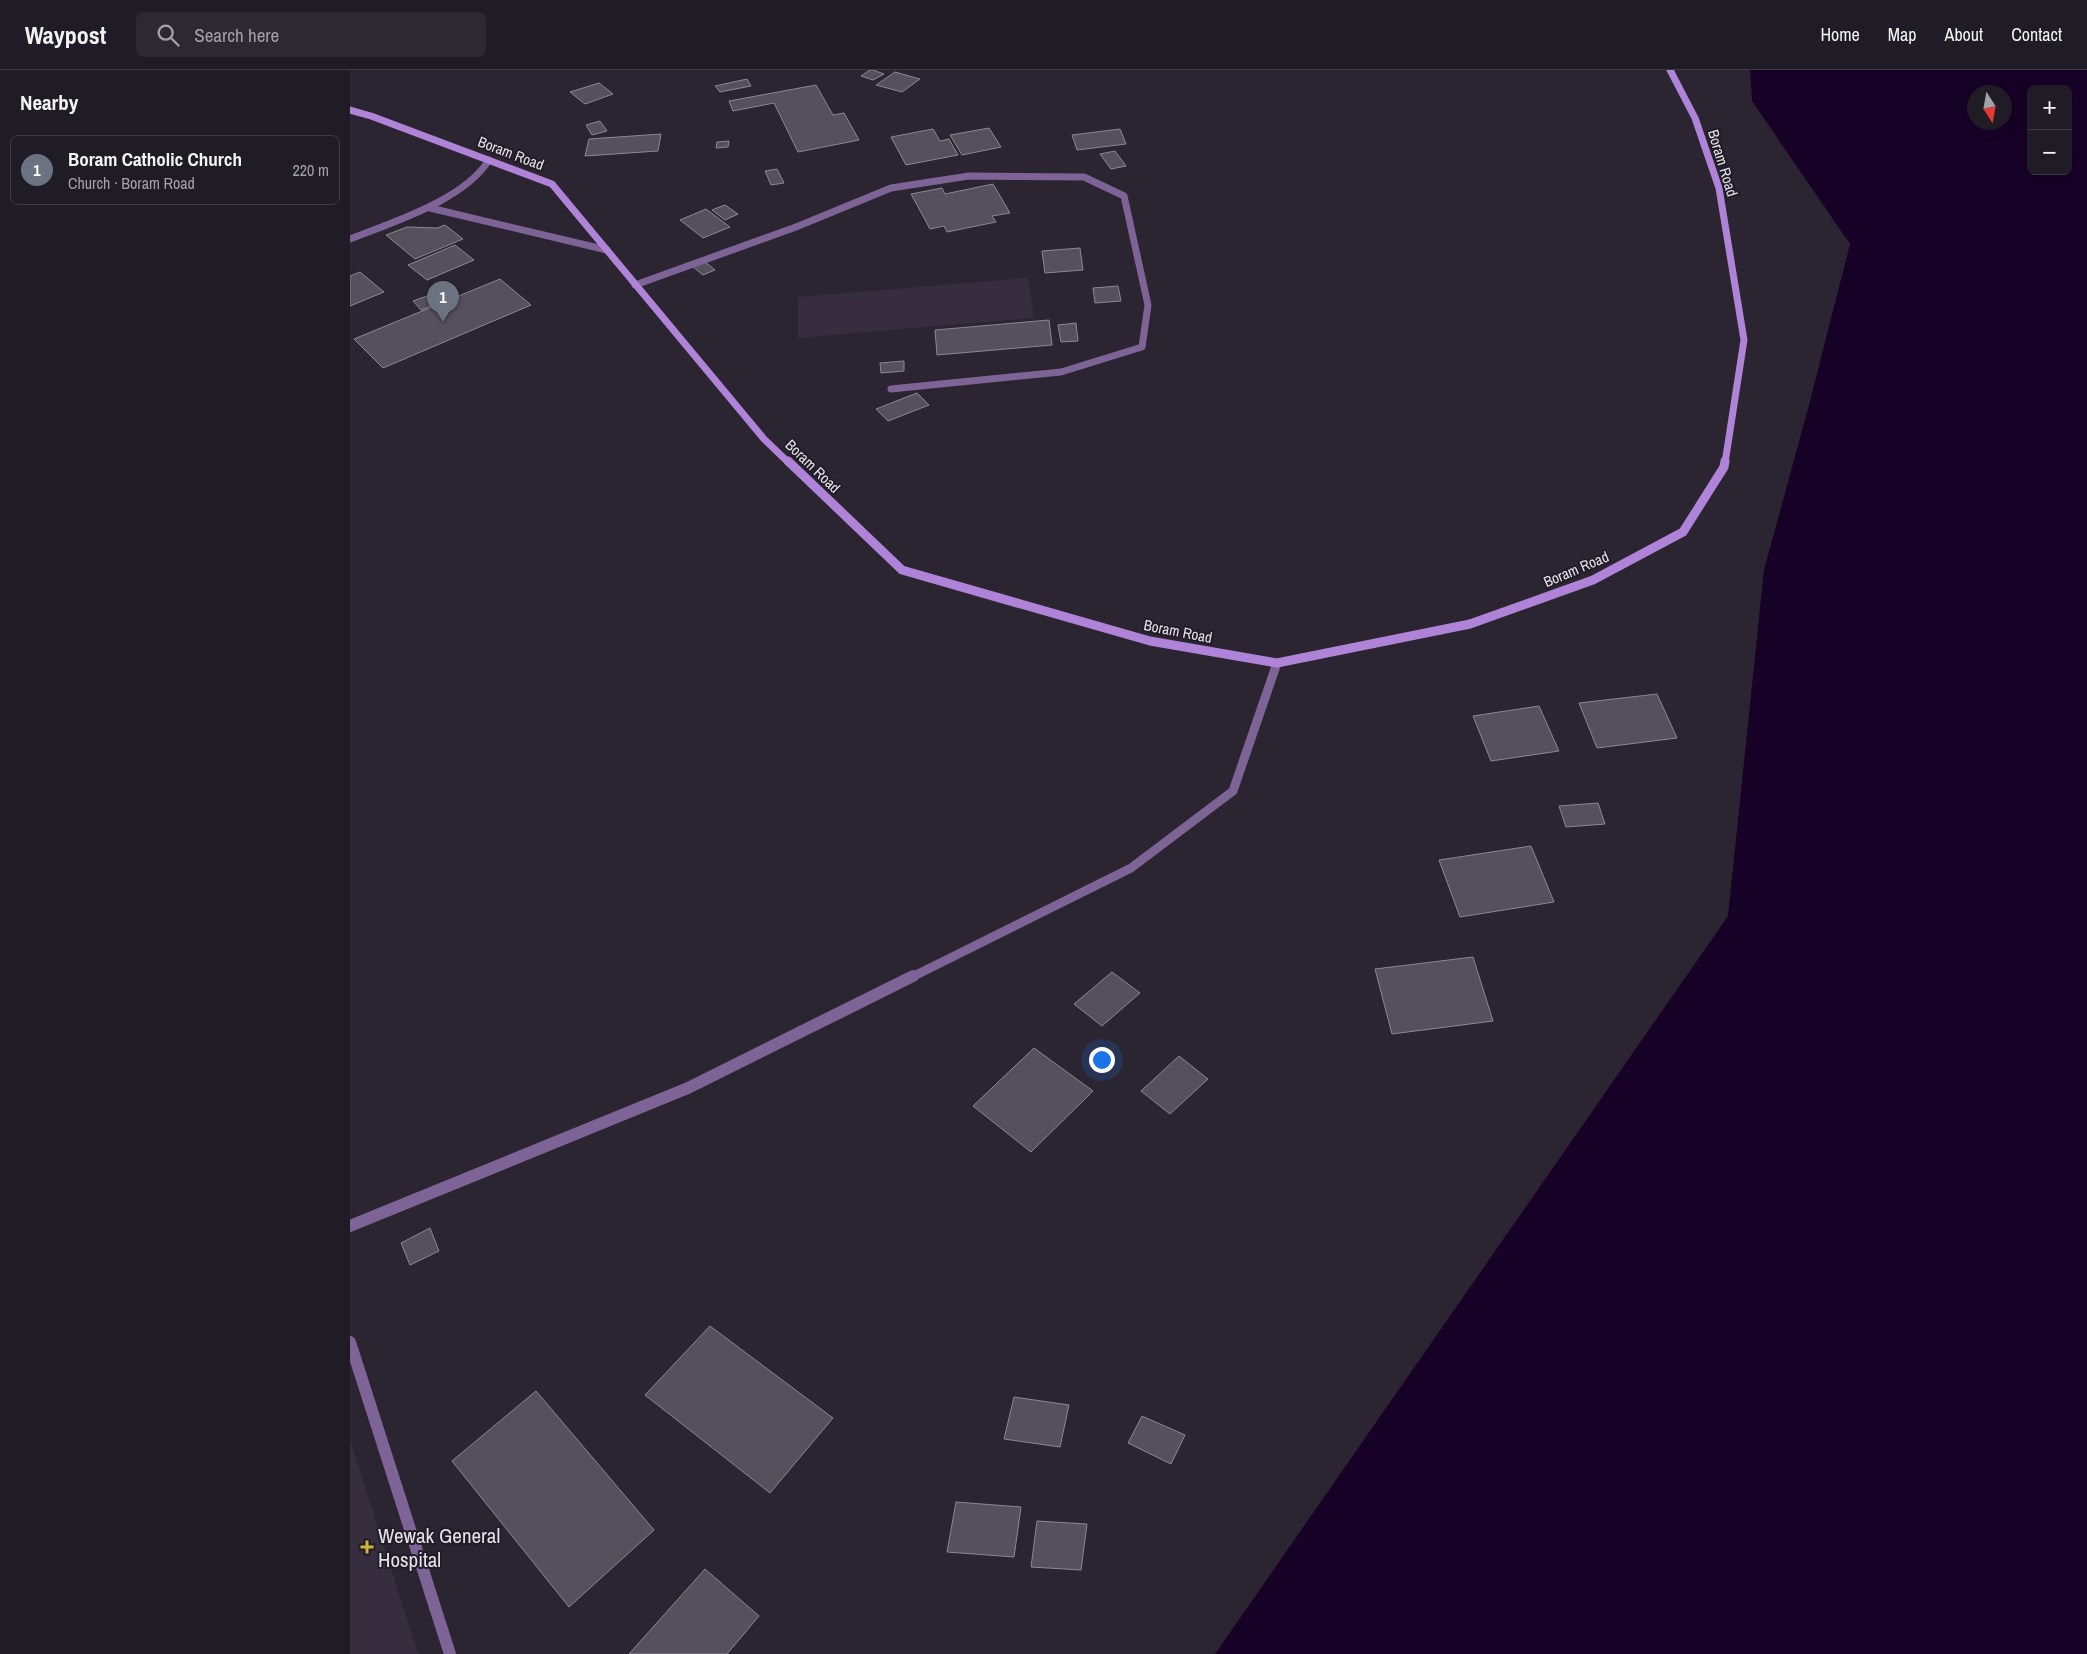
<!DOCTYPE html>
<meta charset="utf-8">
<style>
:root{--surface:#201c25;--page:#2d2932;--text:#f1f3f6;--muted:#a2a1a7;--line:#3d3a42;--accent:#d1b736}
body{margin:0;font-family:"Archivo Narrow",sans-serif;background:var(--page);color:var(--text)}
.controls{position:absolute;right:15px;top:15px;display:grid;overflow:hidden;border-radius:8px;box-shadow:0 5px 20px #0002}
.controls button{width:45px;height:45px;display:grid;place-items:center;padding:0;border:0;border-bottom:1px solid var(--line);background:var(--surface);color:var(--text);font:25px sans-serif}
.compass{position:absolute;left:1617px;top:15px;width:45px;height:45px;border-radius:50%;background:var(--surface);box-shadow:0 5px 20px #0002;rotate:169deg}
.you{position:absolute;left:751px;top:989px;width:18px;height:18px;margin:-12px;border:4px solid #fff;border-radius:50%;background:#1a73e8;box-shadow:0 0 0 8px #1a73e833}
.badge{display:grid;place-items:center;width:32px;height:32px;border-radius:50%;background:var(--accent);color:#fff;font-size:16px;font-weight:700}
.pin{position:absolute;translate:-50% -41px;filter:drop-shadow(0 1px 2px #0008)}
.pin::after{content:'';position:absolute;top:26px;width:18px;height:15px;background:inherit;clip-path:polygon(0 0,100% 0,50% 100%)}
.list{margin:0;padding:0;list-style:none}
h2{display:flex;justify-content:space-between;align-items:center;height:65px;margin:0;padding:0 20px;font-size:21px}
h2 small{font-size:16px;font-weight:400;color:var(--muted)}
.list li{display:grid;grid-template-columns:32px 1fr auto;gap:15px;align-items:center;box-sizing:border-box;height:70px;margin:0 10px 10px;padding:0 10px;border:1px solid var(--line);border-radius:8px}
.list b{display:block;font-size:19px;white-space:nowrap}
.list p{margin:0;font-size:16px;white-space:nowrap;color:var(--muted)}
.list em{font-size:16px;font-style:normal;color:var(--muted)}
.icon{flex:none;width:28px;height:28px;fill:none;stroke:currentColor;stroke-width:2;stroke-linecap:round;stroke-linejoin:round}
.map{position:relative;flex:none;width:1737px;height:1584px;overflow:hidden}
header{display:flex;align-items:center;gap:30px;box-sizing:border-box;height:70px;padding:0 25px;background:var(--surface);border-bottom:1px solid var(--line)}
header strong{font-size:24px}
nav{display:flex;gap:28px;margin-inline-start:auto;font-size:18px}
.search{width:350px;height:45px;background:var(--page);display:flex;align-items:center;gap:12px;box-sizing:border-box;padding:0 18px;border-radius:8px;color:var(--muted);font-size:19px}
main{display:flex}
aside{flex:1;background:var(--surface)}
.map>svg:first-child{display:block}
.built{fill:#362d3f}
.water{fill:#170127;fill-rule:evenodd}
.building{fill:#56505d;stroke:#8d8695}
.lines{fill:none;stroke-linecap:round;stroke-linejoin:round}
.lane{stroke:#7e6397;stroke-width:7}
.street-far1{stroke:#7e6397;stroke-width:9}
.street{stroke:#7e6397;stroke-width:12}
.secondary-far1{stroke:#af83d7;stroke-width:7}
.secondary{stroke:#af83d7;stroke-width:9}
.poi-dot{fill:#d1b736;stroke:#211c27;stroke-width:2}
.labels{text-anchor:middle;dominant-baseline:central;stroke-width:4;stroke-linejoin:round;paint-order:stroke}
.far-street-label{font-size:15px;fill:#e5e1e9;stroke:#211c27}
.near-poi-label{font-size:21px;fill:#e5e1e9;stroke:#211c27;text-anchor:start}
</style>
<header>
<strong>Waypost</strong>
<div class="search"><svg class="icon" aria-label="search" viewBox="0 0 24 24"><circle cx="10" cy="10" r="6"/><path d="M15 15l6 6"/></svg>Search here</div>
<nav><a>Home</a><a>Map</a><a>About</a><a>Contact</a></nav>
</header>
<main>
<aside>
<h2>Nearby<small></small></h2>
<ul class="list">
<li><span class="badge" style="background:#6b7280">1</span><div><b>Boram Catholic Church</b><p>Church · Boram Road</p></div><em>220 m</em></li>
</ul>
</aside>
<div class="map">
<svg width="1737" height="1584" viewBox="0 0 1737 1584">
<rect width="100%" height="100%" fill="#2b2531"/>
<g class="built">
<path d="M678,208l6,40 -236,20v-41z"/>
<path d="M0,1370l68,214h-68z"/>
</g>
<path class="water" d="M1400,0h337v1584h-872l513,-738 36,-346 45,-165 41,-161 -98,-143zM1681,19h37v82h-37zM1624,22h30v30h-30z"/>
<g class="building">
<path d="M520,0h3l11,4 -11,6 -12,-4z"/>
<path d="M545,2l25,7 -18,13 -26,-7z"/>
<path d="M397,9l4,7 -31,6 -5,-6z"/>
<path d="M249,13l14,11 -28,10 -15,-12z"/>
<path d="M466,15l17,30 11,-2 15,27 -61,12 -24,-49 -41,8 -4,-10z"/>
<path d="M250,51l7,10 -15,4 -6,-10z"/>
<path d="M639,58l12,19 -39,8 -12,-20z"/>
<path d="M583,59l7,12 9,-2 9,16 -52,10 -15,-28z"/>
<path d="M770,59l6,15 -49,6 -5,-15z"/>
<path d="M311,64l-3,17 -73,5 4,-17z"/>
<path d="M379,71l-1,6 -12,1 1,-6z"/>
<path d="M765,81l11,15 -15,3 -11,-15z"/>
<path d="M427,99l7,14 -13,2 -6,-14z"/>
<path d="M643,114l17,29 -18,3 4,6 -49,10 -3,-6 -14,3 -19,-35 31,-6 3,6z"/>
<path d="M375,135l13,9 -13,6 -13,-10z"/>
<path d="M356,139l24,18 -27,11 -23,-18z"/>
<path d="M95,155l18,14 -48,20 -29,-24 21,-8 30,1z"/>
<path d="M105,175l19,15 -47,20 -19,-15z"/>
<path d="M730,178l3,22 -38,3 -3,-22z"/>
<path d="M354,191l11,9 -12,5 -11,-9z"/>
<path d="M10,202l24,20 -34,14v-30z"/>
<path d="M150,209l31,26 -148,63 -29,-29z"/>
<path d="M768,216l3,15 -26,2 -2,-15z"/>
<path d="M97,219l8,8 -34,13 -8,-9z"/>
<path d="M699,250l3,25 -115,10 -2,-25z"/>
<path d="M726,253l2,18 -17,1 -3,-17z"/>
<path d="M554,291v10l-23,2 -1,-10z"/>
<path d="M567,323l12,12 -41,16 -12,-12z"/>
<path d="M1307,624l20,44 -80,10 -18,-45z"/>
<path d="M1189,636l20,45 -68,10 -18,-45z"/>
<path d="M1248,733l7,21 -39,3 -7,-21z"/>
<path d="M1181,776l23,56 -94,15 -21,-57z"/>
<path d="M1123,887l20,64 -101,13 -17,-65z"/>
<path d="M762,902l28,21 -38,33 -28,-22z"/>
<path d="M684,978l59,43 -62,61 -58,-46z"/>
<path d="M829,986l29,23 -38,35 -29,-23z"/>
<path d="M80,1158l9,23 -29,14 -9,-22z"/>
<path d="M360,1256l123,92 -63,75 -125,-98z"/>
<path d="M186,1321l118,139 -85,77 -117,-146z"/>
<path d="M664,1327l55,8 -9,42 -56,-8z"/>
<path d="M792,1346l43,19 -14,29 -43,-21z"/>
<path d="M606,1432l65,5 -7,50 -67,-5z"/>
<path d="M687,1451l50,3 -6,46 -50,-3z"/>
<path d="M355,1499l54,47 -32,38h-98z"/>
</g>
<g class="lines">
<g class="lane">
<path d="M80,138l177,42"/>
<path d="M0,169c43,-17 114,-39 139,-79"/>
<path d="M285,215l161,-58 95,-39 78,-12 115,1 40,19 24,109 -6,42 -81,25 -170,17"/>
</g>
<path class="street-far1" d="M560,908l221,-110 102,-77 44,-128"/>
<g class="street">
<path d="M0,1156l338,-138 225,-112"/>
<path d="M0,1272l100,312"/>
</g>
<g class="secondary-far1">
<path d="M1320,0l25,48 24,70 25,152 -19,123"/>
<path d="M0,40l21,6 181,68 212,255 25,24"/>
</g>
<path class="secondary" d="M438,391l114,109 248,71 127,22 193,-39 123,-44 90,-48 41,-65 1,-6"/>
</g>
<path class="poi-dot" d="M14.5 1469.5h5v5h5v5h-5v5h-5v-5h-5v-5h5z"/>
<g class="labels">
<g class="far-street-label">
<text transform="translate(161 83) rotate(21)">Boram Road</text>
<text transform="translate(1373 93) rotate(73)">Boram Road</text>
<text transform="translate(463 396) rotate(44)">Boram Road</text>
<text transform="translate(1226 499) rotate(-23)">Boram Road</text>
<text transform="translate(828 561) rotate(11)">Boram Road</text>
</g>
<g class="near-poi-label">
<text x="28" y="1465">Wewak General<tspan x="28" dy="24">Hospital</tspan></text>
</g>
</g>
</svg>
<div class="controls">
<button>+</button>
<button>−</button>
</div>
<svg class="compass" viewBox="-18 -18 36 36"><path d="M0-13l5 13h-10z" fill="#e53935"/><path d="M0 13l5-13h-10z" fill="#a2a1a7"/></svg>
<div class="you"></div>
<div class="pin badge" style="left:93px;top:252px;background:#6b7280">1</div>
</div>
</main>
